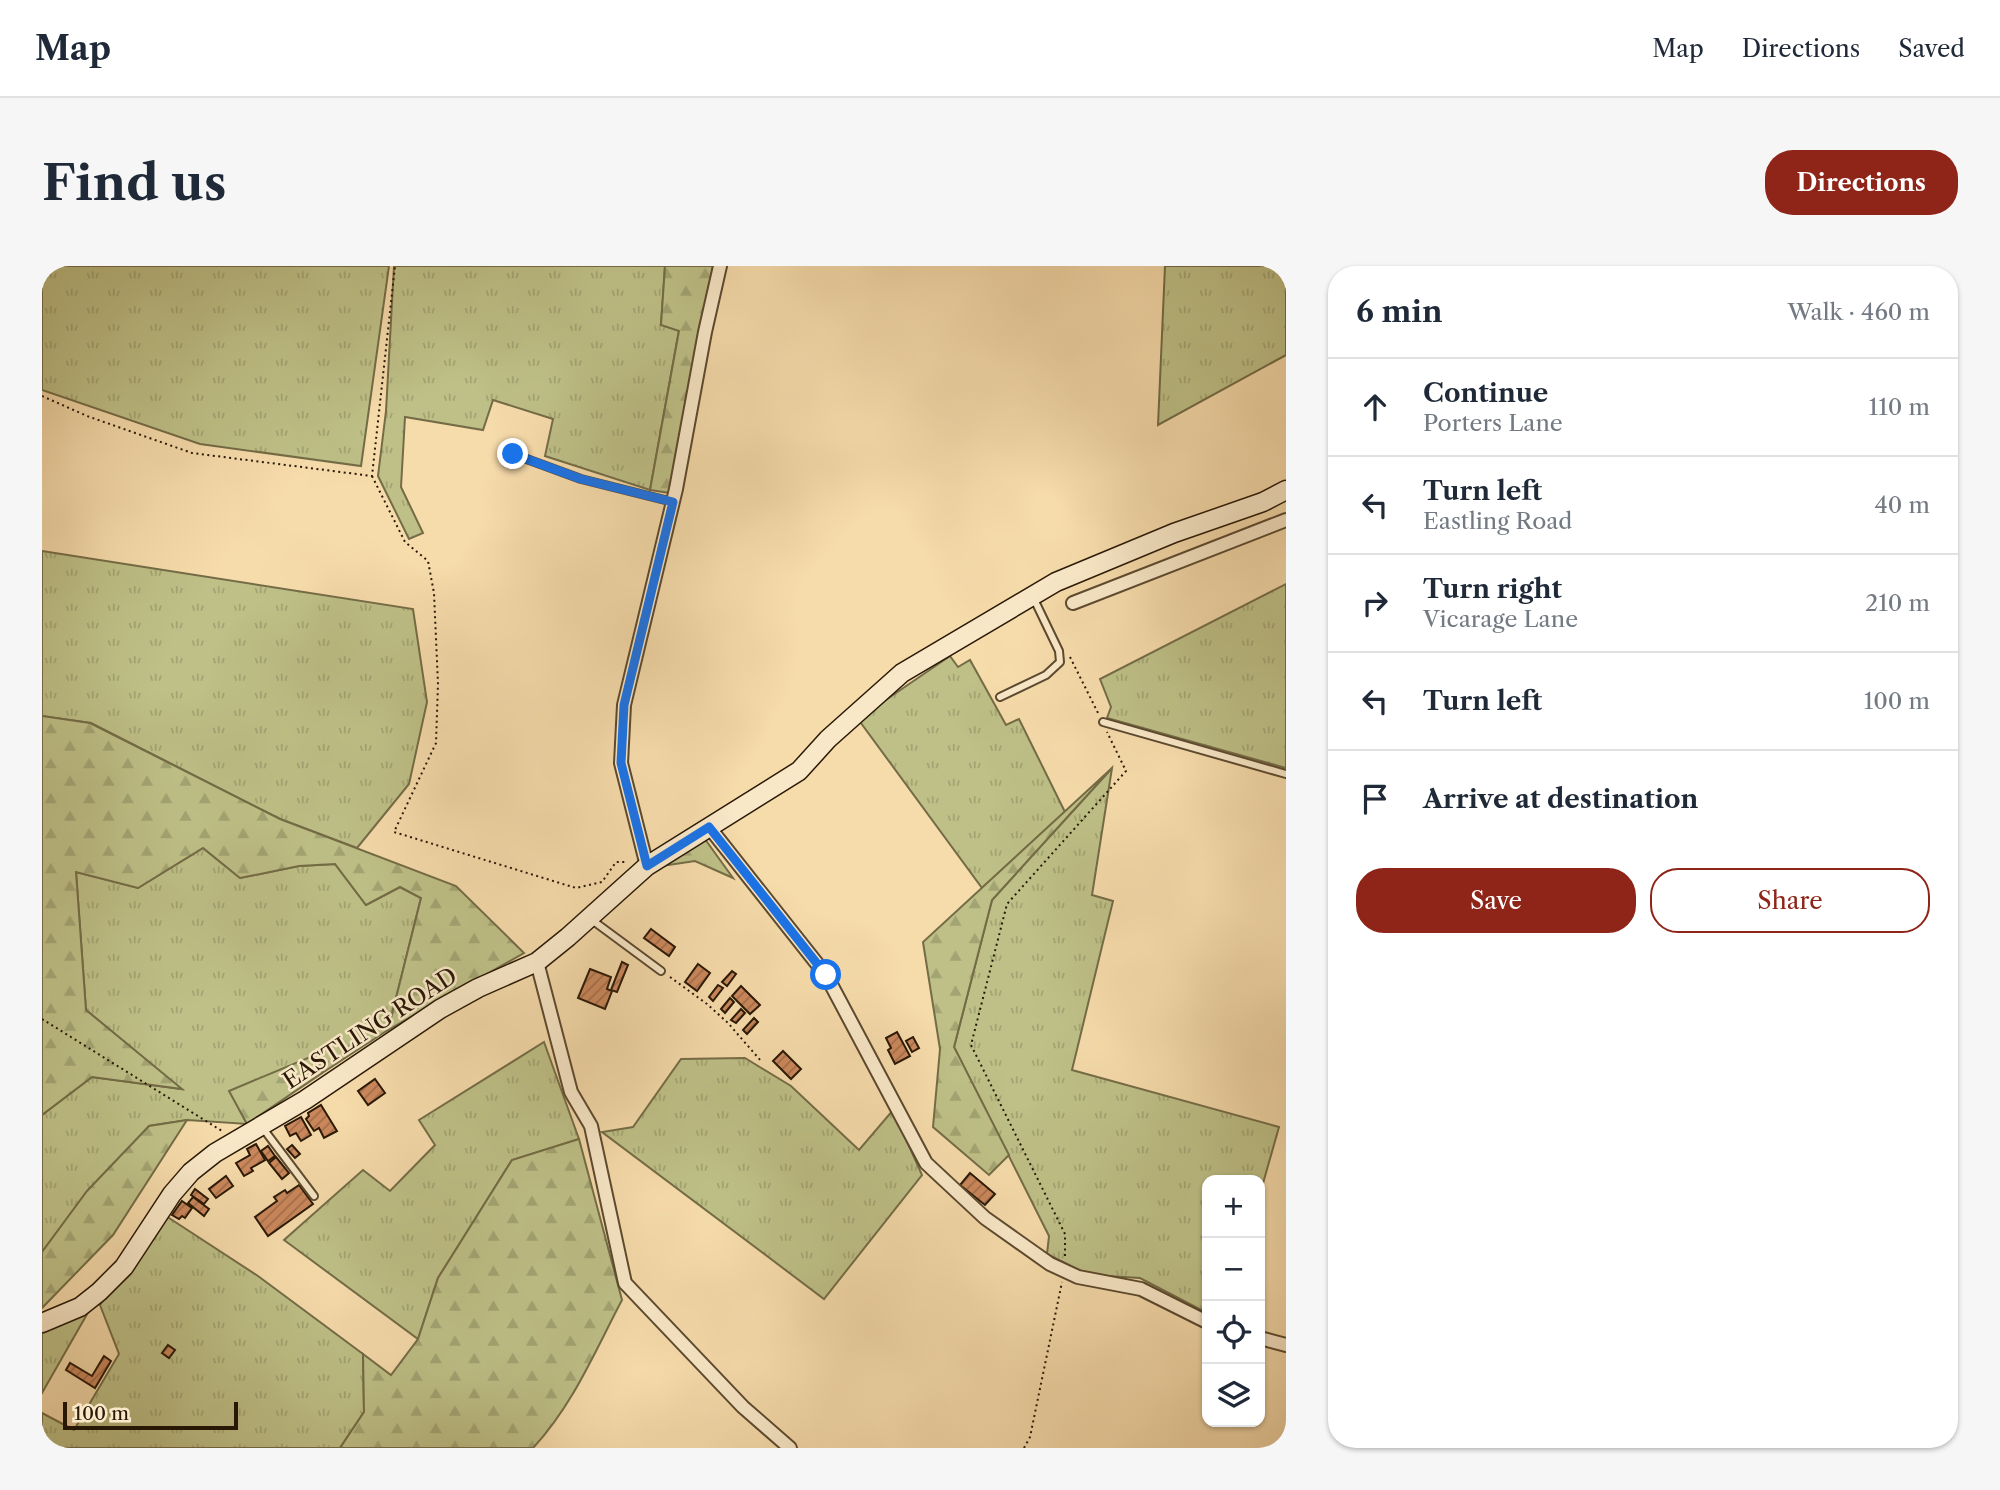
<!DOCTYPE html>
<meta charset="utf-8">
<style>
:root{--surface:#fff;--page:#f6f6f7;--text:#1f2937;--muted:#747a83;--line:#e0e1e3;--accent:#8f2418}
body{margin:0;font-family:"Libre Caslon Text",serif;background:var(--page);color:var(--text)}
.controls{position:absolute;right:21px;bottom:21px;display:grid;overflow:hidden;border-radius:14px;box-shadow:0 2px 5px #0004}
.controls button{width:63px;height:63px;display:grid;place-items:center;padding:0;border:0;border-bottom:2px solid var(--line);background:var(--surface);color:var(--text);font:35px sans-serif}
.scale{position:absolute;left:21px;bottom:18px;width:175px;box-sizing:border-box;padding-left:7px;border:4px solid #291806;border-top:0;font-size:19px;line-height:24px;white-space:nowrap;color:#291806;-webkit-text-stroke:5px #f9e8c8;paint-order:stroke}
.stop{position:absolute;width:21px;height:21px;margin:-16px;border:5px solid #1a73e8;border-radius:50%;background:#fff}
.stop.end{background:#1a73e8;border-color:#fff;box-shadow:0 2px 7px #0008}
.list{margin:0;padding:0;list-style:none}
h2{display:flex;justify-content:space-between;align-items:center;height:91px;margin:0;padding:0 28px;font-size:30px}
h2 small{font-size:23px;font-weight:400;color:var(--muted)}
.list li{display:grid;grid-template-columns:46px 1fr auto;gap:21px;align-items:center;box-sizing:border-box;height:98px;padding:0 28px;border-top:2px solid var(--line)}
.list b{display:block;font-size:26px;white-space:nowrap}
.list p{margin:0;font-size:23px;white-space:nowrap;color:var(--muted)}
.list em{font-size:23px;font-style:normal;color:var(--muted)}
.actions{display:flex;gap:14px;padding:21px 28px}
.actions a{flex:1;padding:16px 0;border:2px solid var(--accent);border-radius:28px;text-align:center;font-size:24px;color:var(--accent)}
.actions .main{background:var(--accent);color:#fff}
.icon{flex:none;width:38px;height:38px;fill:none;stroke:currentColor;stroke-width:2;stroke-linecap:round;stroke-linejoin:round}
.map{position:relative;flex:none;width:1244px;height:1182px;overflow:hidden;border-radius:28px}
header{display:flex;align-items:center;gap:42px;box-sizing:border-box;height:98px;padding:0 35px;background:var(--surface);border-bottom:2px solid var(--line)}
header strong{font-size:33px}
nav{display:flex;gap:38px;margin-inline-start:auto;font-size:24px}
.intro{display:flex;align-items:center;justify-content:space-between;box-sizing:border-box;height:168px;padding:0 42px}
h1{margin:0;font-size:49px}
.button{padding:18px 32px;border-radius:28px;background:var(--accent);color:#fff;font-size:24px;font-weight:700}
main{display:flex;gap:42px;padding:0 42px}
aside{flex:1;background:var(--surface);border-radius:28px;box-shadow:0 2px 5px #0004}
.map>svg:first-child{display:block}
.grass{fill:url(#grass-tufts);stroke:#746c46;stroke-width:2}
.forest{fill:url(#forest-firs);stroke:#746c46;stroke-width:2}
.building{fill:url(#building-hatch);stroke:#291806;stroke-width:2}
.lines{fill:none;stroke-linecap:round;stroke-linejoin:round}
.lane-casing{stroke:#5c492f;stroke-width:10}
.street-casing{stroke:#5c492f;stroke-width:16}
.secondary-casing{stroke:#291806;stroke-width:21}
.path{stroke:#291806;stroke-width:2;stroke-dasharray:2 3.5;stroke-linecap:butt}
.lane{stroke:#f9e8c8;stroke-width:6}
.street{stroke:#f9e8c8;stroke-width:12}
.secondary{stroke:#f9e8c8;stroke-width:18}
.route{stroke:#1a73e8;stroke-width:9}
.labels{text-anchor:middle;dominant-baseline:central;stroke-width:5;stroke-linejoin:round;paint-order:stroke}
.street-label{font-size:23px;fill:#291806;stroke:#f9e8c8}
</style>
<header>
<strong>Map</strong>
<nav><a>Map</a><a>Directions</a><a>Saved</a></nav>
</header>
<div class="intro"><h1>Find us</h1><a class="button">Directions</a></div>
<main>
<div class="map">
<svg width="1244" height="1182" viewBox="0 0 1244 1182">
<defs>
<pattern id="grass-tufts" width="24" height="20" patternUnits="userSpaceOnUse" patternTransform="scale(1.75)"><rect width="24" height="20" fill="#bec087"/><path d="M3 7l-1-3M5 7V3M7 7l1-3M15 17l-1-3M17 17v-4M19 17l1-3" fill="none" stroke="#a3a473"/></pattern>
<pattern id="forest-firs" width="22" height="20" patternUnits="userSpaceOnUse" patternTransform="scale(1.75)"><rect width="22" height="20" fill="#bec087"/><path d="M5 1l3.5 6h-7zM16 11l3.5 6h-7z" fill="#a3a473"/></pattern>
<pattern id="building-hatch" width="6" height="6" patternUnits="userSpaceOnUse" patternTransform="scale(1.75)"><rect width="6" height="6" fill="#cb885c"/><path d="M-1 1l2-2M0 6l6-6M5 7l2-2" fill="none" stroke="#a56e4a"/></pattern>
</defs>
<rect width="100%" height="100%" fill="#f6dbab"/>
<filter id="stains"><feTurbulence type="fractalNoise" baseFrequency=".00286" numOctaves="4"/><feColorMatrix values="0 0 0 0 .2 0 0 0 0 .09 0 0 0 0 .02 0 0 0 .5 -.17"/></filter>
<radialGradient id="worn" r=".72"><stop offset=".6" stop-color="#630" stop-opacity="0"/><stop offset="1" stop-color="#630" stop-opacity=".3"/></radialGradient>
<g class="grass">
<path d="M0,0h347l-28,200 -161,-22 -158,-54z"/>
<path d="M352,0h271l-4,58 18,6 -29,160 -105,-34 8,-37 -60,-19 -10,30 -78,-13 -4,70 22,46 -14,6 -31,-63 8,-65z"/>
<path d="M1123,0h121v89l-128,70z"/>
<path d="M0,285l371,58 14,93 -18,82 -52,64 -77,-29 -189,-96 -49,-7z"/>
<path d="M1244,318v184l-179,-50 4,-11 -11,-28z"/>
<path d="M908,390l8,11 12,-7 36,65 13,-6 46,93 -83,76 -124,-169z"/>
<path d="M1070,502l-20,127 21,6 -41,169 207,57 -19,67v-14h-53v133l-67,-35 -51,-3 -42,-21 2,-18 -95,-189 38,-147z"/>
<path d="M161,582l37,30 59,-12 36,-2 31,41 34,-18 21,11 -33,132 -66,43 -8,-17 -84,35 17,33 -60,-4 -38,6 -107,126v-137l50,-38 89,12 -95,-79 -10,-138 62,16z"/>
<path d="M502,776l35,97 -67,21 -74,118 -20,61 -134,-99 79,-70 27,21 45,-46 -16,-25z"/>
<path d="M703,792l46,28 68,64 34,-40 29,65 -98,124 -222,-167 31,-5 48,-68z"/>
<path d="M124,950l92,60 105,78 1,58 -24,36h-298v-35l32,17 45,-76 -19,-49z"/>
<path d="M48,1043l-48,84v-64z"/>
</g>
<g class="forest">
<path d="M623,0h48l-43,227 -20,-3 29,-159 -18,-6z"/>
<path d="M0,450l48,7 190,96 176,67 68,67 -136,77 33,-132 -21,-11 -34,18 -31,-41 -36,2 -59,12 -37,-30 -65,40 -62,-16 10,138 96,79 -90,-12 -50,38z"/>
<path d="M1070,502l-120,132 -38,147 55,108 -20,20 -56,-48 7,-78 -17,-107z"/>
<path d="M660,569l31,43 -38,-17 -40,6z"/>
<path d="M273,789l7,18 -75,51 -18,-33z"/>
<path d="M145,854l-74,115 -71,73v-56l45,-61 62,-65z"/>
<path d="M537,873l43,161c-27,51 -49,105 -89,148h-193l24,-36 -1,-58 28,21 27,-36 20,-61 74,-118z"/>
</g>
<g class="building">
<path d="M609,663l24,18 -6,9 -25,-18z"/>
<path d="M580,696l6,3 -11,27 -6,-2z"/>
<path d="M656,698l12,9 -13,18 -12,-9z"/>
<path d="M548,703l21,8 -4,12 5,2 -7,18 -27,-11z"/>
<path d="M690,705l4,3 -9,12 -5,-4z"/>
<path d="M676,719l5,3 -10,13 -4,-4z"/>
<path d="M699,720l19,19 -10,9 -18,-18z"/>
<path d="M688,732l4,4 -9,11 -4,-4z"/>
<path d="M699,743l4,4 -9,10 -5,-3z"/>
<path d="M712,752l4,4 -11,12 -4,-4z"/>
<path d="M855,766l13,24 -15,8 -7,-14 3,-2 -5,-10z"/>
<path d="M871,771l6,11 -7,4 -6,-11z"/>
<path d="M741,785l18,18 -10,10 -18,-18z"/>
<path d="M333,813l10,14 -17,12 -10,-14z"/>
<path d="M279,839l16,26 -13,7 -5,-10 -5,3 -8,-12 3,-3 -1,-3z"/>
<path d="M259,851l10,18 -10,6 -5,-8 -6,3 -5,-10z"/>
<path d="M214,878l9,16 -14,8 2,3 -9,5 -8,-13 14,-8 -3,-6z"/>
<path d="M250,879l8,9 -5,4 -8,-9z"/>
<path d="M226,880l7,10 -7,5 -7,-10z"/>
<path d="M234,891l13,16 -7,6 -13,-16z"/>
<path d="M928,907l25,21 -10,11 -25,-20z"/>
<path d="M184,910l7,10 -17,12 -7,-9z"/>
<path d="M257,919l14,19 -45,32 -13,-19 22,-16 -3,-4 11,-7 2,3z"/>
<path d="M153,923l13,10 -4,5 -13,-9z"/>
<path d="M151,931l16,12 -5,7 -16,-13z"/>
<path d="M140,935l10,7 -7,10 -3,-2 -3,3 -7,-4z"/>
<path d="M126,1079l7,5 -6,8 -7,-5z"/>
<path d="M62,1090l7,5 -16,27 -29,-18 4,-7 22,13z"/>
</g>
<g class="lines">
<g class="lane-casing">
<g id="lane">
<path d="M471,188l68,25 92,23"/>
<path d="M958,431l46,-22 14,-13 -1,-11 -26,-54"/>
<path d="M1061,456l183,52"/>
<path d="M550,654l69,51"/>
<path d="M220,861l52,69"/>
</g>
</g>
<g class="street-casing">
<g id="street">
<path d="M1031,337l213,-83"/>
<path d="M667,561l117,148 100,188 59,55 65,46 28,13 63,12 66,33"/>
<path d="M605,600l-26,-103 3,-58 52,-216 29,-157 15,-66"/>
<path d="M495,696l34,130 20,34 34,157 118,124 47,41"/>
<path d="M1218,1072l26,7"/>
</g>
</g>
<g class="secondary-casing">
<path id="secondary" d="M0,1057l38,-16 19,-15 25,-25 48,-73 19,-22 24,-19 90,-53 135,-91 38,-21 59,-26 31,-25 79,-71 152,-95 29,-32 74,-66 154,-91 118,-49 89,-31 23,-12"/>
</g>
<g class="path">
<path d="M0,130l45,20 105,37 180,23 23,-210"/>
<path d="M330,210l33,66 23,19 6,32 4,91 -2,59 -42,89 182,56 26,-6 14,-20h11"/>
<path d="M1028,391l29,58"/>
<path d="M628,711l37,27 21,19 33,38"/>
<path d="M0,753l180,112"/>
<path d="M1023,990v-22l-94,-189 36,-141 119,-133 -19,-39"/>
<path d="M982,1182l6,-11 32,-155"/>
</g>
<use href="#lane" class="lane"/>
<use href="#street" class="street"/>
<use href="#secondary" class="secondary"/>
</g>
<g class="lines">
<path class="route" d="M471,188l68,25 92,23 -49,203 -3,58 26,103 62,-39 117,148"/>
</g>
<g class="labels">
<g class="street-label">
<text transform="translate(328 762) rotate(-33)">EASTLING ROAD</text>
</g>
</g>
<rect width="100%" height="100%" filter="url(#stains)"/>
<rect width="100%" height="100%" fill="url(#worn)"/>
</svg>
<div class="controls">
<button>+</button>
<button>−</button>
<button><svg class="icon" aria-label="locate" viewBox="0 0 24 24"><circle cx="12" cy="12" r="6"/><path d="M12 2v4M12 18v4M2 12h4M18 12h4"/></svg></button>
<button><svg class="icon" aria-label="layers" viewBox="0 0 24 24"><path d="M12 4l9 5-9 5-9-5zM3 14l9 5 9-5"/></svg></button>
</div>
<div class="scale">100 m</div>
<div class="stop" style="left:784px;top:709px"></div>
<div class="stop end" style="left:471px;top:188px"></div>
</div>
<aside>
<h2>6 min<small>Walk · 460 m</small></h2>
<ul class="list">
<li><svg class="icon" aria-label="ahead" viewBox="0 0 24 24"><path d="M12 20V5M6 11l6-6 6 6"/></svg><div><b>Continue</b><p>Porters Lane</p></div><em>110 m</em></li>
<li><svg class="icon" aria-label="left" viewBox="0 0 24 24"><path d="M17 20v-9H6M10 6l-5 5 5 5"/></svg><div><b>Turn left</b><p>Eastling Road</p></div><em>40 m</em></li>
<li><svg class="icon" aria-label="right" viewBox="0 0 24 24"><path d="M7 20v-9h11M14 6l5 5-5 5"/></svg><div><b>Turn right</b><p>Vicarage Lane</p></div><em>210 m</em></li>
<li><svg class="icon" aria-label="left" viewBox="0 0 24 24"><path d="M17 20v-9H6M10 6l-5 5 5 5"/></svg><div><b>Turn left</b></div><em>100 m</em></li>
<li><svg class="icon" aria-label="arrive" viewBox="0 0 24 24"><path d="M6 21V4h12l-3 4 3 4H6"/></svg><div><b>Arrive at destination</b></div></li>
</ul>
<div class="actions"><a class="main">Save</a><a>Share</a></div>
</aside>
</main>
